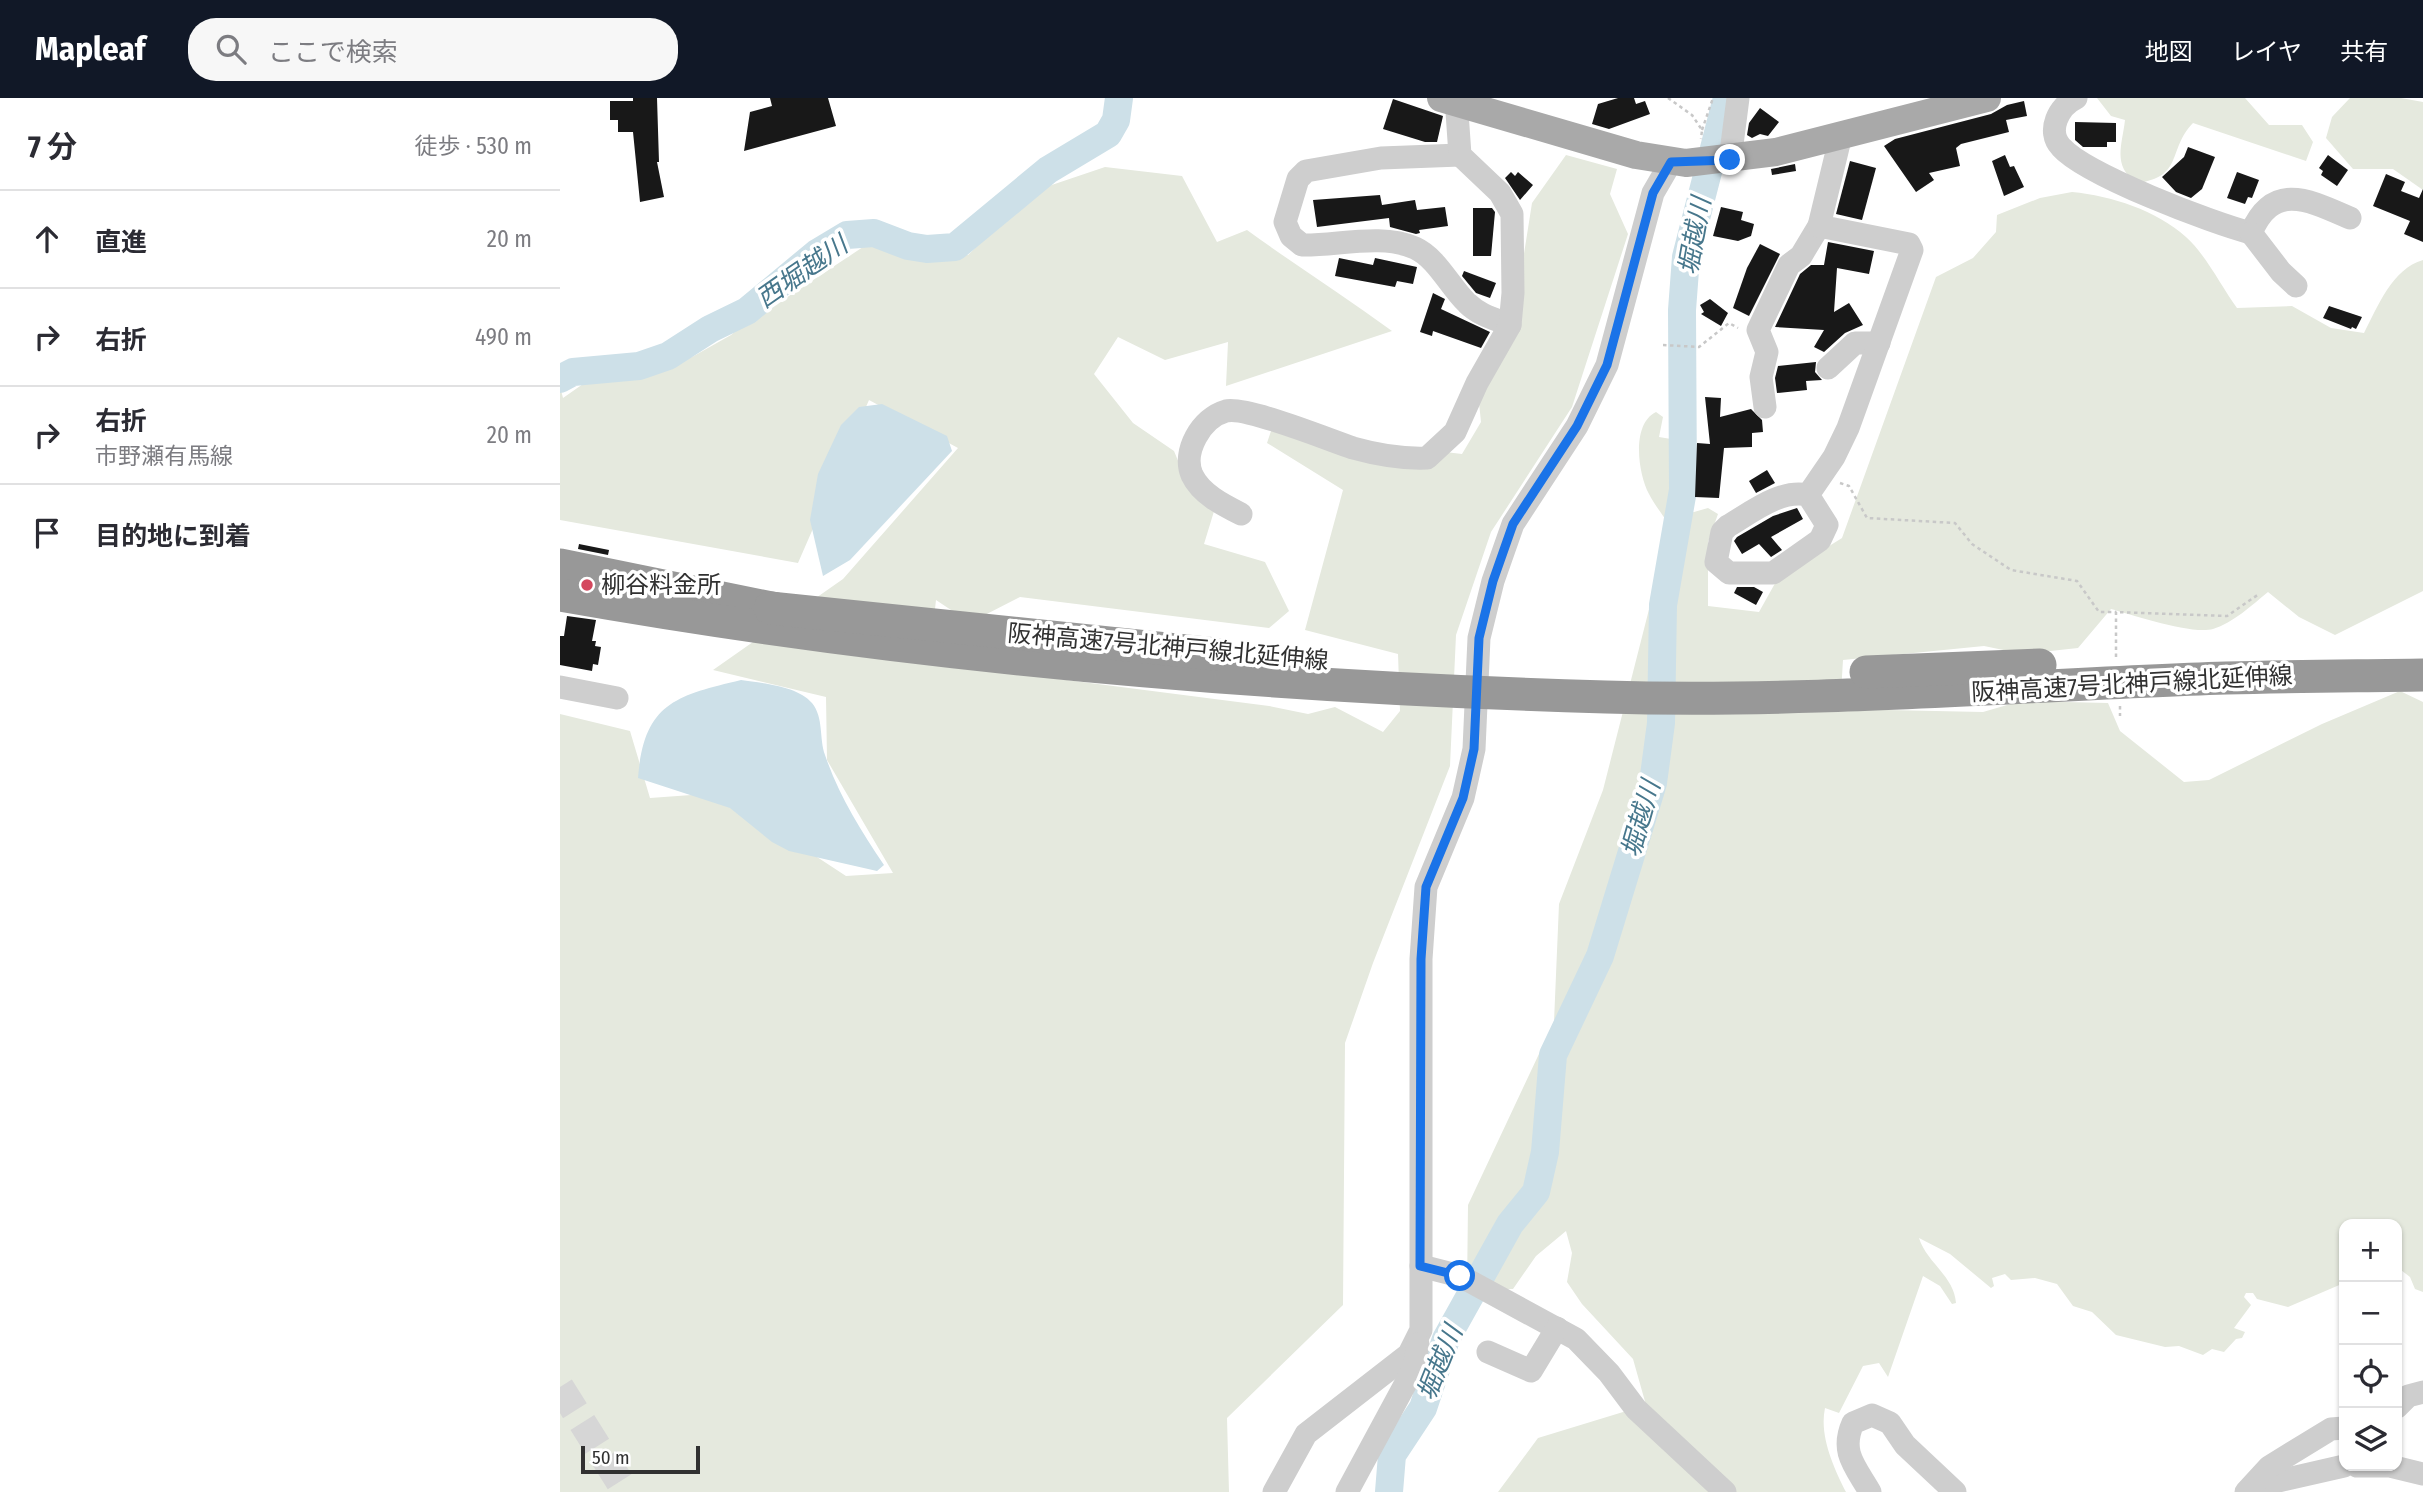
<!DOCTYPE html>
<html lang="ja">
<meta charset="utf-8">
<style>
:root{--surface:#fff;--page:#f7f7f7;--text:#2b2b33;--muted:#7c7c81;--line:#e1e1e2;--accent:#111827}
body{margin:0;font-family:"Fira Sans Condensed","Noto Sans JP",sans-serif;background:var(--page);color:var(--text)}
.controls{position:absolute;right:21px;bottom:21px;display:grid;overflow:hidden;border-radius:14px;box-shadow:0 2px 5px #0004}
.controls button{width:63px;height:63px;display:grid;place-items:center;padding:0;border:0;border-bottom:2px solid var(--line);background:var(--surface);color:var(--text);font:35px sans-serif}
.scale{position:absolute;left:21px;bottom:18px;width:119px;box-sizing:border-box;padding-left:7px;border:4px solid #313131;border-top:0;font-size:19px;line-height:24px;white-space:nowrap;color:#313131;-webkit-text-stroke:5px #fff;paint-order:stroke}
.stop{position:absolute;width:21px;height:21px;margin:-16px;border:5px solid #1a73e8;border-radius:50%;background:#fff}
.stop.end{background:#1a73e8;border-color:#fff;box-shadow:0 2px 7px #0008}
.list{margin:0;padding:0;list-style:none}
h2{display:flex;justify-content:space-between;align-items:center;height:91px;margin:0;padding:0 28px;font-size:30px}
h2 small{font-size:23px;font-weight:400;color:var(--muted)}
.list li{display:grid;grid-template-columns:46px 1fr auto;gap:21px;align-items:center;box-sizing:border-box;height:98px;padding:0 28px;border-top:2px solid var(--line)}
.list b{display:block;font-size:26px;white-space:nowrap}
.list p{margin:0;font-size:23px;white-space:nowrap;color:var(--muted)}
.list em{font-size:23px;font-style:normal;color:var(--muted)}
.icon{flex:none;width:38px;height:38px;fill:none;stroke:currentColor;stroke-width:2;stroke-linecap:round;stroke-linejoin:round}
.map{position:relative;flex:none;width:1863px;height:1394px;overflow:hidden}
header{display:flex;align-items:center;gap:42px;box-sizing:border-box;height:98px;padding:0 35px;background:var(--accent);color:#fff}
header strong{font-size:33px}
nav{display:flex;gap:38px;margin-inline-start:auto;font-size:24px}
.search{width:490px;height:63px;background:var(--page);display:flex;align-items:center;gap:18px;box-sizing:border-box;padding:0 24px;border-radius:28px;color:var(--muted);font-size:26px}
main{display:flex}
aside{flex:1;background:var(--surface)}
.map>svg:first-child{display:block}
.green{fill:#e5e9de}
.water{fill:#cde0e8}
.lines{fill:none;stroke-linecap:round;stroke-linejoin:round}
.river{stroke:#cde0e8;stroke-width:28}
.building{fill:#181818}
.major-tunnel{stroke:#d6d6d6;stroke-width:28;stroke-dasharray:28 14;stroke-linecap:butt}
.path{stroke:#c8c8c8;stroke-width:2.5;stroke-dasharray:3.5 3.5;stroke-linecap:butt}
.minor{stroke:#cecece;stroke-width:23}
.major{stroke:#a9a9a9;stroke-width:28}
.highway{stroke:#989898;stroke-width:33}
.route{stroke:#1a73e8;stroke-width:9}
.poi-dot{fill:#d4485e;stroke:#fff;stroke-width:2.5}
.labels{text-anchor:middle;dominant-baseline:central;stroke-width:7;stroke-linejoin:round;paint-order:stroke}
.poi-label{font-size:24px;fill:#313131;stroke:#fff;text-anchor:start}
.street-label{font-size:24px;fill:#313131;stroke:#fff}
.water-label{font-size:26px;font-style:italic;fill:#47778c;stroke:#fff}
</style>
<header>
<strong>Mapleaf</strong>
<div class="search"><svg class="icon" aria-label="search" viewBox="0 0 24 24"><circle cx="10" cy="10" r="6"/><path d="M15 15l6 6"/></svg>ここで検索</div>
<nav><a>地図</a><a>レイヤ</a><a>共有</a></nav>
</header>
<main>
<aside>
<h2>7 分<small>徒歩 · 530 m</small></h2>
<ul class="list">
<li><svg class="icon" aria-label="ahead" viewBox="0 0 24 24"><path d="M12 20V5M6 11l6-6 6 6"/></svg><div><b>直進</b></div><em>20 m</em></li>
<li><svg class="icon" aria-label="right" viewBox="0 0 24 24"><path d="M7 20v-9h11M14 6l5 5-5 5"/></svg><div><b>右折</b></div><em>490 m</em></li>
<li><svg class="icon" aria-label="right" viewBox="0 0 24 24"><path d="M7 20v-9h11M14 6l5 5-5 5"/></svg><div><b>右折</b><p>市野瀬有馬線</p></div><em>20 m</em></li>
<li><svg class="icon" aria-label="arrive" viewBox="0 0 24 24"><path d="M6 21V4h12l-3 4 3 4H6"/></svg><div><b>目的地に到着</b></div></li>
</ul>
</aside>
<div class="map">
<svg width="1863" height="1394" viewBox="0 0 1863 1394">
<rect width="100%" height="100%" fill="#fff"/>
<g class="green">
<path d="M1537,0h148l24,27h33l11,17 -7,19 -113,-38c-26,27 -9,54 -56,60 -25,-17 -15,-37 -12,-63l-14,-4z"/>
<path d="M1790,0h51l22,4v88l-30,-21h-40l-27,-31 6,-21z"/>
<path d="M1006,57l51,14 -7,25 18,40 -56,173 -81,125 -35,103 -6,131 -77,197 -28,80 -2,262 -116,113 2,74h-669v-778l70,17 20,67 69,-5 127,83 47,-3 -66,-113 -1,-63 -113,-27 130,-91 115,-131 -89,-48 -71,163 -238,-43v-134l3,12 20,-14 109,-27 39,-22 29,-25 26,-12 80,-53 102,10 66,-64 71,-24 77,9 35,66 30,-12c48,35 97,66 145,101l-166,55 2,-44 -63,18 -47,-23 -24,37 39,49 41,28 17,41 24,16 -11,36 61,18 24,49 -20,17 -249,-31 -43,22 -20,-5 -21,-14 -2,18 8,46 327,42 39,8 27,-7 48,25 17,-21 -2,-57 -93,-24 38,-140 -76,-47 4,-12 191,23 19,-32 -3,-29 45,-133 9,-57z"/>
<path d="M1512,94c40,4 84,18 114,45 20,18 35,49 51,71l55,-2 39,22 33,5c14,-27 28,-64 59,-73v331l-88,44 -36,-18 -31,-25c-16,13 -35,31 -55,37 -21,6 -80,-14 -102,-20l-33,39 -55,6 -39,-8 -141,14 -3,49 143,3 38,-11 87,2 12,28 64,51 25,-2 113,-56 78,-33 23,11v590l-8,-3 -5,-12 -13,-10v-43h-53v59l-56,24 -31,-8 -4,-6h-7l-2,4 7,8 -17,23 11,4 -3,6 -6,1 -12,13 -12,-3 -9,6 -24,-9 -14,1 -49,-12 -24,-23 -19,-6 -16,-22 -22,-6 -24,2 -6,-6 -13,4 2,8 -3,2 -41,-34 -31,-16c8,25 35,38 37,65l-4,1 -12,-18 -17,-10 -35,101 -9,-14 -16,3 -24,47 -14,-5c-6,28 9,60 21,84h-348l40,-54 108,-33 -13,-46 -51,-55 -15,-22 5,-29 -6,-22 -30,25 -23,33 -46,1 1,-85 86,-183 5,-118 44,-114 54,-212 11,-55c-6,-9 -14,-19 -19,-29 -11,-20 -18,-70 7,-82l7,5 -4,20 18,3 10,74 21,-6 10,6 -10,28v64l51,6 19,-34 64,-40 94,-261 37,-19 23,-26 1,-17 43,-17z"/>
</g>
<g class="water">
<path d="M322,306l65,32 5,15 -102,109 -27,16 -13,-56 8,-46 23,-49 18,-18z"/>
<path d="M181,582c21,3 57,6 71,23 12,15 7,35 13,52 14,41 35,74 59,110l-7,6 -88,-20 -17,-9 -42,-34 -92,-30c6,-74 36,-82 103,-98z"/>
</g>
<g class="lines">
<g class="river">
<path d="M0,281l13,-7 66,-6 29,-10 42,-27 37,-18 70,-58 30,-18 27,-2 34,13 19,3 28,-2 93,-77 60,-36 8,-14 3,-22"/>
<path d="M829,1394l3,-37 31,-47 23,-69 64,-115 26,-32 9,-40 8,-97 47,-99 53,-173 8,-60 2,-118 20,-115 -1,-180 4,-53 41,-159"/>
</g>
</g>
<g class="building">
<path d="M73,0h24l2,64h-2l7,35 -24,5 -7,-70h-15v-12h-8v-19h23z"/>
<path d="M210,0h58l8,28 -92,25 6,-39 22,-6z"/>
<path d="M1058,0h16l2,6 9,-3 5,13 -41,15 -17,-5 6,-20z"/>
<path d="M833,1l50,17 -6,26h-12l-42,-13z"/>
<path d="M1464,3l3,15 -21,4 3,12 -48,12 -5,4 4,18 -31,7 5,7 -18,12 -32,-46 11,-7 96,-25 16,-9z"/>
<path d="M1200,10l19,14 -11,14 -8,-2 -8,4 -5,-3 2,-12z"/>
<path d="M1515,24l41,1v19h-9v5h-24l-8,-7z"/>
<path d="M1628,49l27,10 -13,32 -11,9 -15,-6 -14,-15 22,-20z"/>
<path d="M1445,57l5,12 4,-1 10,21 -20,9 -12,-35z"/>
<path d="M1768,57l20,15 -11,16 -16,-11 2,-4 -4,-3z"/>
<path d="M1290,63l26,7 -14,52 -26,-6z"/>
<path d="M1235,66l1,7 -24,4 -1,-6z"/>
<path d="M951,74l4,4 3,-4 15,13 -13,15 -15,-22z"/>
<path d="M1677,74l22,8 -7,18 -4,-1 -3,7 -18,-6z"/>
<path d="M1826,76l19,8 -4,9 18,7 4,-9v53l-19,-8 6,-13 -37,-15z"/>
<path d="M820,97l2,10 33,-5 2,10 28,-3 3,19 -29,4 1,3 -4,1 -26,-7 -1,-9 -72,9 -4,-27z"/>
<path d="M1161,109l22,5 -2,8 13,4 -3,12 -13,5 -25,-5z"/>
<path d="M913,110h19l3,4 -4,44h-18z"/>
<path d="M1268,144l46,9 -5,23 -32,-6 -3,44 15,-9 14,22 -18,8 -21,19 -10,-5 10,-17 -49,-3 25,-53 11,-9h13z"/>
<path d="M1200,146l20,10 -31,62 -16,-8 14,-40z"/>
<path d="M779,160l34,7 2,-7 42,9 -4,17 -16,-3 -2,6 -60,-11z"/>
<path d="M904,173l32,12 -6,15 -14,-5 -14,-17z"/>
<path d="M873,195l12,6 -4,10 49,23 -9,16 -48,-17 -1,5 -12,-4z"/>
<path d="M1150,201l18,14 -7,13 -20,-12 3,-2 -4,-7z"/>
<path d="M1769,208l33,11 -6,12 -4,-2 -1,2 -28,-11z"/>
<path d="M1256,264l-1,10 7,8 -16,1 1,9 -30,3 -2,-15 3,-12z"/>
<path d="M1145,299l16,1 -1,19 31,-8 11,11 1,12 -11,1v14l-28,1 -5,50 -24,-1 2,-54 13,1z"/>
<path d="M1207,372l8,13 -19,10 -7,-12z"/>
<path d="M1237,410l6,11 -32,18 11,13 -11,7 -12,-13 -17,10 -8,-13 3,-4 36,-21z"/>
<path d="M19,446l30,6 -1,5 -30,-6z"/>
<path d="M1177,489h17l9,5 -7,13 -22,-12z"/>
<path d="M7,518l29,4 -4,21h4l-1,5 6,1 -3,18 -5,-1 -1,7 -32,-6v-29h4z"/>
</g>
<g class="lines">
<path class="major-tunnel" d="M0,1289l66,105"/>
<g class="path">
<path d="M1108,0l24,17 10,15 -1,9"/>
<path d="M1142,32l11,-32"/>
<path d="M1103,247l36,2 30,-24 9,5"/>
<path d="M1280,385l9,3 18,32 88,5 17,21 39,26 66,11 22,31h17"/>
<path d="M1556,559v-45l111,4 32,-22"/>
<path d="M1560,608v10"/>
</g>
<g class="minor">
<path d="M1516,0c-17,8 -30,33 -15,49 25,28 151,76 190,86 22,-52 58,-33 99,-15"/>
<path d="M900,57l-79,3 -75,13 -8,8 -13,43 6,14 11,9c34,1 80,-12 113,3 22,10 35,39 52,55 12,12 28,16 43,22"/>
<path d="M1170,62l8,-62"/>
<path d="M1691,135l30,39 15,14"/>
<path d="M1268,270l27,-25h24"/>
<path d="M1205,309l-4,-30 6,-25 -9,-22 31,-65 12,-9 18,-30"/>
<path d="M1248,397l19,30 -7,15 -47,33h-44l-13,-11 6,-30 6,-6c24,-14 52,-37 80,-31l26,-38 14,-29 64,-178 -3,-6 -90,-18 22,-91"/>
<path d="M681,416c-18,-9 -40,-20 -49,-39 -10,-23 9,-57 34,-64 20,-5 103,29 127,37 25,7 48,11 74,10l28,-26 22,-49 33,-58 3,-32 -1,-79 -12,-21 -40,-38 -4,-57"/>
<path d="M0,589l57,11"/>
<path d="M861,1168l39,10 116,63 33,34 27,36 89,83"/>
<path d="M928,1254l43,19 26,-43"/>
<path d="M1837,1309l11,-11 15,-4"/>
<path d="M1797,1368h33l33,8"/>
<path d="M1692,1389l92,-21"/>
<path d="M714,1394l32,-58 103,-80 12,-24v-371l5,-72 37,-89 11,-49 5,-111 14,-57 20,-57 64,-98 30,-61 46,-172 18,-31"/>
<path d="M787,1394l67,-124 4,-24"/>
<path d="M1310,1394c-15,-26 -30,-40 -17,-69l19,-8 18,8 15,22 50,47"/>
<path d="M1686,1394l23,-25 62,-38 13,-1"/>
</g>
<path class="major" d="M881,0l195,57 50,8 90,-11 211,-54"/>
<g class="highway">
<path d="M0,467l216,44"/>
<path d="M0,497c345,61 696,92 1046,102 207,6 413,-12 620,-19 65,-2 131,-2 197,-3"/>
<path d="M210,510l445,46"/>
<path d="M1306,574l174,-7"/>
</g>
</g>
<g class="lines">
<path class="route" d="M900,1178l-40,-10 1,-307 5,-72 37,-89 11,-49 5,-111 14,-57 20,-57 64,-98 30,-61 46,-172 18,-31 59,-2"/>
</g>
<circle class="poi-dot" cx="27" cy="487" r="7"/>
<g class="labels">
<g class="poi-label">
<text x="41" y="487">柳谷料金所</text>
</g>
<g class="street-label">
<text transform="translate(608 549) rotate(5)">阪神高速7号北神戸線北延伸線</text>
<text transform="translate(1572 586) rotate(-3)">阪神高速7号北神戸線北延伸線</text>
</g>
<g class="water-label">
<text transform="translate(1135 138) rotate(-80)">堀越川</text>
<text transform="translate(242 174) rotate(-35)">西堀越川</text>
<text transform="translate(1081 721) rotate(-74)">堀越川</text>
<text transform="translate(880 1265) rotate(-68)">堀越川</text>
</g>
</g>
</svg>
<div class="controls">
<button>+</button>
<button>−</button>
<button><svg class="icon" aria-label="locate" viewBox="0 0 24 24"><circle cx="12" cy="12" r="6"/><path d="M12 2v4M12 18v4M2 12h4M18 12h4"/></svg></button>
<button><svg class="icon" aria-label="layers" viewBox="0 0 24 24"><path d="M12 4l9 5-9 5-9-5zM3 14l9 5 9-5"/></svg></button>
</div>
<div class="scale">50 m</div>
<div class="stop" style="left:900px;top:1178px"></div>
<div class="stop end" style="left:1170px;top:62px"></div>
</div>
</main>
